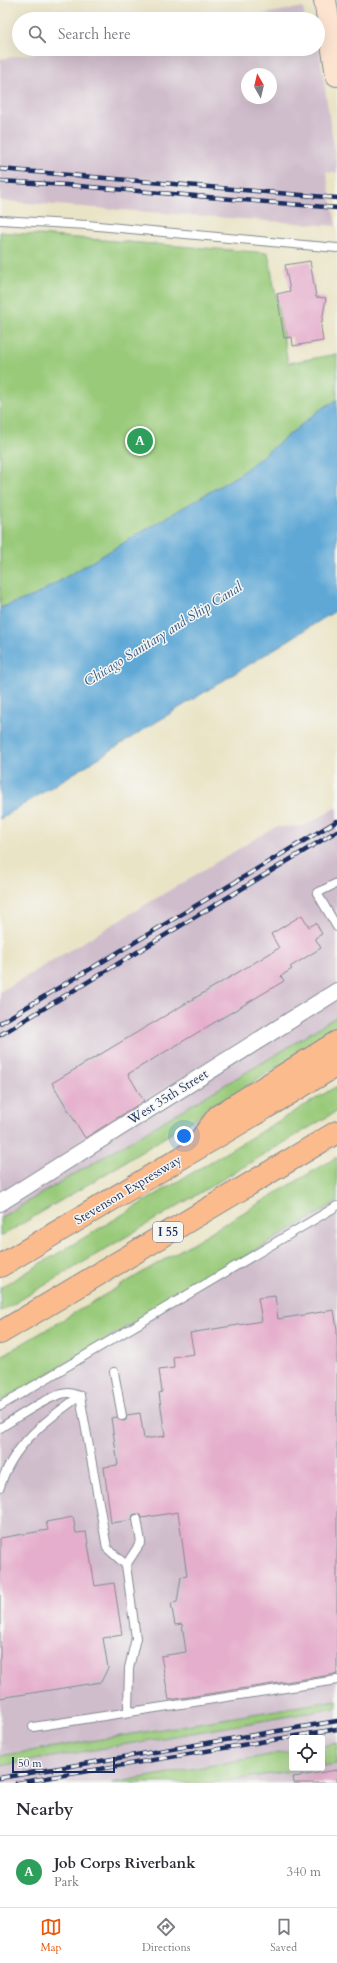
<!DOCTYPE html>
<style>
:root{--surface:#fff;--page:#f7f7f7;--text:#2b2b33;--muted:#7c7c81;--line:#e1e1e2;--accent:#ea580c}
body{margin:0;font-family:Cardo,serif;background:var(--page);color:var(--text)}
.controls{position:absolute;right:12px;bottom:12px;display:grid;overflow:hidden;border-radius:4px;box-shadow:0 4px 16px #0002}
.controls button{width:36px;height:36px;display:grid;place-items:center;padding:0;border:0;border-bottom:1px solid var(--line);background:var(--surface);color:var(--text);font:20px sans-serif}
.compass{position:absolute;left:241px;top:68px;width:36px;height:36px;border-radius:50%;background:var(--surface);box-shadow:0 4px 16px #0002;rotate:352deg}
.scale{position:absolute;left:12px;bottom:10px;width:103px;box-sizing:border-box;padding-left:4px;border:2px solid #1b2f5e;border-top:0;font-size:11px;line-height:14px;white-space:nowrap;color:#1b2f5e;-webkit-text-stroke:3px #f6f6f2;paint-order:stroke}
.you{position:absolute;left:184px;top:1136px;width:14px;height:14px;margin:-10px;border:3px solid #fff;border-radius:50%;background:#1a73e8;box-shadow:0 0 0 6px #1a73e833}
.badge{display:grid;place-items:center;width:26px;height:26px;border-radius:50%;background:var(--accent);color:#fff;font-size:13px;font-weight:700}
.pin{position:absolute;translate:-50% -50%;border:2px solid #fff;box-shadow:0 1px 4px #0006}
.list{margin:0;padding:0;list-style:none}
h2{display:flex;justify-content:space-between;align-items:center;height:52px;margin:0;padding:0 16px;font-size:17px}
h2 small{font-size:13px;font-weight:400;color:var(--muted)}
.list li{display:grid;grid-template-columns:26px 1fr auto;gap:12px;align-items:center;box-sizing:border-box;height:72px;padding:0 16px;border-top:1px solid var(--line)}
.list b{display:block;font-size:15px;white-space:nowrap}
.list p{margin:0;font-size:13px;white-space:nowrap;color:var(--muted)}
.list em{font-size:13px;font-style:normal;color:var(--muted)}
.icon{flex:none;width:22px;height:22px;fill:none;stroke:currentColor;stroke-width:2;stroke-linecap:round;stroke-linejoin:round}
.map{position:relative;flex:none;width:337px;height:1783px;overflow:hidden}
.search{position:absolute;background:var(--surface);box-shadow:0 4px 16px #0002;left:12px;right:12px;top:12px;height:44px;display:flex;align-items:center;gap:10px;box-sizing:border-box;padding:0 14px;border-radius:22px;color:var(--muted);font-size:15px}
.sheet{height:124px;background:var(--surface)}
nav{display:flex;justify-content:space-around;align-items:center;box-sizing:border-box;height:56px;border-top:1px solid var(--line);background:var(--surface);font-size:11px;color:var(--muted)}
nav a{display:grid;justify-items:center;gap:2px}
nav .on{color:var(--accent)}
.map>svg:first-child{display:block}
.industrial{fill:#d0bdcc;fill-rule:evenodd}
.green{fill:#99ca79;stroke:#5a7c6c}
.water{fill:#5ea8d6;stroke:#3c6c9a}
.building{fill:#e5aecc}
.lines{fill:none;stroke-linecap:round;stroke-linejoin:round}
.service-casing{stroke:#828a92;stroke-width:10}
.minor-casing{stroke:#828a92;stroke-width:18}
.secondary-casing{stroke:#828a92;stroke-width:24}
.motorway-casing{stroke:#828a92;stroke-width:24}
.service{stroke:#fff;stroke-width:8}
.minor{stroke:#fff;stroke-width:16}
.secondary{stroke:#fde4d1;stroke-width:22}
.motorway{stroke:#fbbb8d;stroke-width:22}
.rail-casing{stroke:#1b2f5e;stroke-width:4.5}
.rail{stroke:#f6f6f2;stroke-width:3;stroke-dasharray:9;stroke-linecap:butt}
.labels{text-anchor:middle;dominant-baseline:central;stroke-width:3;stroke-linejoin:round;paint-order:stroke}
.shield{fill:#f6f6f2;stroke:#5d6b8a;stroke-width:1}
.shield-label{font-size:12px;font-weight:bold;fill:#1b2f5e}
.street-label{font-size:13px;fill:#1b2f5e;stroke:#f6f6f2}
.water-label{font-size:14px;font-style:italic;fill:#325988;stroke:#f6f6f2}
</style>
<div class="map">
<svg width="337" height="1783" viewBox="0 0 337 1783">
<rect width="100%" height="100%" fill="#f6f6f2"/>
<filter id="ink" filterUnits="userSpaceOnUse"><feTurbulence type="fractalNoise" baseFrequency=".025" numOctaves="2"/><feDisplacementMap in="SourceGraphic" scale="8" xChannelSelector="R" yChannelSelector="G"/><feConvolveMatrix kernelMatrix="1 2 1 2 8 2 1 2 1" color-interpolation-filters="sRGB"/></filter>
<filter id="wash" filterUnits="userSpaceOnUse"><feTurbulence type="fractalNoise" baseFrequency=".012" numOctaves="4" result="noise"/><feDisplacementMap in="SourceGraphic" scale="16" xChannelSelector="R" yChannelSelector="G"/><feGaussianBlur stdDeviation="0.9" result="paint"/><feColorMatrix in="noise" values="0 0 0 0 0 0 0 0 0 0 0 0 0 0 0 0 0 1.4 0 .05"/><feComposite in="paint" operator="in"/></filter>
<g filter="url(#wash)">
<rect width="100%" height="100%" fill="#eae4c6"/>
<g class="industrial">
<path d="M303,7l2,12h-71l35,-6z"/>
<path d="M318,43l19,124v6l-11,-1 10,54 -336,-25v-142l59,-10h259zM247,74h24v24h-24z"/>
<path d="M337,807v209l-60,38 -277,164v-226l275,-165 29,-1z"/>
<path d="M337,1202v498l-337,56v-354z"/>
<path d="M337,1708v35l-15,3v-8h-30v13l-179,32h-113v-17z"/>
<path d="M337,1764v19h-125l99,-15h11v-2z"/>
</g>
<g class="green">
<path d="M0,232l268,21 20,110 49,-9v46l-16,9 -81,65 -206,122 -34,12z"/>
<path d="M337,1016v14l-220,137 -117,70v-19l277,-164z"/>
<path d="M337,1086v25l-337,201v-24z"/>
<path d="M337,1157v45l-337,200v-45z"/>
<path d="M337,1700v8l-337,58v-10z"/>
<path d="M337,1743v21l-15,2v-20z"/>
<path d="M292,1751v17h19l-99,15h-99z"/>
</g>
<path class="water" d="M337,400v210l-337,209v-211l34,-12 206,-122 81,-65z"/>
<g id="blocks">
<g class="building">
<path d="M310,261l6,36 10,1 -5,29 2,14 -30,5 -1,-9 -8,1 -7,-44 13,-3 -5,-26z"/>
<path d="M302,915l7,12 7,-4 6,11 -7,4 6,10 -31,19 2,2 -11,7 3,5 -156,93 16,27 -59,37 -33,-55 227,-135 -8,-14z"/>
<path d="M275,1296l3,23 56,-9 3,19v345l-168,26 -8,-44 25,-4 -4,-28 -7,1 -4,-22 6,-1 4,-25 6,-1 -9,-64 -36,6 -1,-3 -5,-1 -3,1 -1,5 -21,3 -7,-56 14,-2 -7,-47 6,-1 6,4 3,-1 1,-5 13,-2 4,26 21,-3 -6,-43 3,-1 -3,-22 15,-2 -1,-11 21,-3 -4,-21 72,-12 -4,-23z"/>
<path d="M73,1517l3,16 10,-1 9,54 19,-3 8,52 -19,3 5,30 -7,14 -101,16v-160l48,-8 -2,-8z"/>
<path d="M337,1770v13h-43l-1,-6z"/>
</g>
</g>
</g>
<g filter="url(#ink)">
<use href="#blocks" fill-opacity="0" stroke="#828a92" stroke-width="1"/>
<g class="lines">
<g class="service-casing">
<g id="service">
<path d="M0,220l87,5 250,23"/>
<path d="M337,883l-20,10 20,34"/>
<path d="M114,1372l8,44"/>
<path d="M80,1396l27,152 19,17 10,73 -7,30 -1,43"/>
<path d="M0,1406l337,-200"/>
<path d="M0,1428c15,-9 52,-35 68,-35 4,0 8,2 12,3"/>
<path d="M0,1487c12,-42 46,-67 80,-91"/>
<path d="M126,1565l15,-23 -4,-23"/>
<path d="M33,1727l304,-47"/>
</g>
</g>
<g class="minor-casing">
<path id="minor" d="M0,1203l337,-212"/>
</g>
<g class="secondary-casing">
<path id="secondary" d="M325,0l12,75"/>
</g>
<g class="motorway-casing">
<g id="motorway">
<path d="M197,1144l21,-28 119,-74"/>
<path d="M0,1266l337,-201"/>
<path d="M0,1333l337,-201"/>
</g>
</g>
<use href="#service" class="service"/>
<use href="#minor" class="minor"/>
<use href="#secondary" class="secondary"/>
<use href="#motorway" class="motorway"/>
<g class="rail-casing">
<g id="rail">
<path d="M0,169l337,29"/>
<path d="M0,181l67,4 270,23"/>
<path d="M0,1023l337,-202"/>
<path d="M0,1035l337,-204"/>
<path d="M0,1778l337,-57"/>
<path d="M17,1783l320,-54"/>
</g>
</g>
<use href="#rail" class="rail"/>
</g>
</g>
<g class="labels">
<rect class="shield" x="153" y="1222" width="30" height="20" rx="3"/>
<g class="shield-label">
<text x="168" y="1232">I 55</text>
</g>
<g class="street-label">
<text transform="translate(168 1097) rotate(-32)">West 35th Street</text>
<text transform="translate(128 1190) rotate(-31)">Stevenson Expressway</text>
</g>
<g class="water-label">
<text transform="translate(163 634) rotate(-32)">Chicago Sanitary and Ship Canal</text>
</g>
</g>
</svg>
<div class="controls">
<button><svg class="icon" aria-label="locate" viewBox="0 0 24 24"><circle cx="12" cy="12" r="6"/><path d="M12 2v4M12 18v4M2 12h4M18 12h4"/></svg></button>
</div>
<svg class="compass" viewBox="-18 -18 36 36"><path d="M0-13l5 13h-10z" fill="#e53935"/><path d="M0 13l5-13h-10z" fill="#7c7c81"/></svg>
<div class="scale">50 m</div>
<div class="you"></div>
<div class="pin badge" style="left:140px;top:441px;background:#2e9e5b">A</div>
<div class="search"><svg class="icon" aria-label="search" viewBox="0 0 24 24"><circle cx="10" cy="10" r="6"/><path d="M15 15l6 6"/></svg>Search here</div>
</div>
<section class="sheet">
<h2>Nearby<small></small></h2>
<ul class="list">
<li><span class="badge" style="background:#2e9e5b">A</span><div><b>Job Corps Riverbank</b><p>Park</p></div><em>340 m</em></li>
</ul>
</section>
<nav>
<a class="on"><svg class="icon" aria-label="map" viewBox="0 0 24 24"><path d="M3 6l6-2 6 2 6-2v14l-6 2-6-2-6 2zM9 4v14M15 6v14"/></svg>Map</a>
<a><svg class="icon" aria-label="directions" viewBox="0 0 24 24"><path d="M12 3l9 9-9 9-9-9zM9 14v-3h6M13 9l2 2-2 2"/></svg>Directions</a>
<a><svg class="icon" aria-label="saved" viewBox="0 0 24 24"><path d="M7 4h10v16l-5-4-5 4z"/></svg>Saved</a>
</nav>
